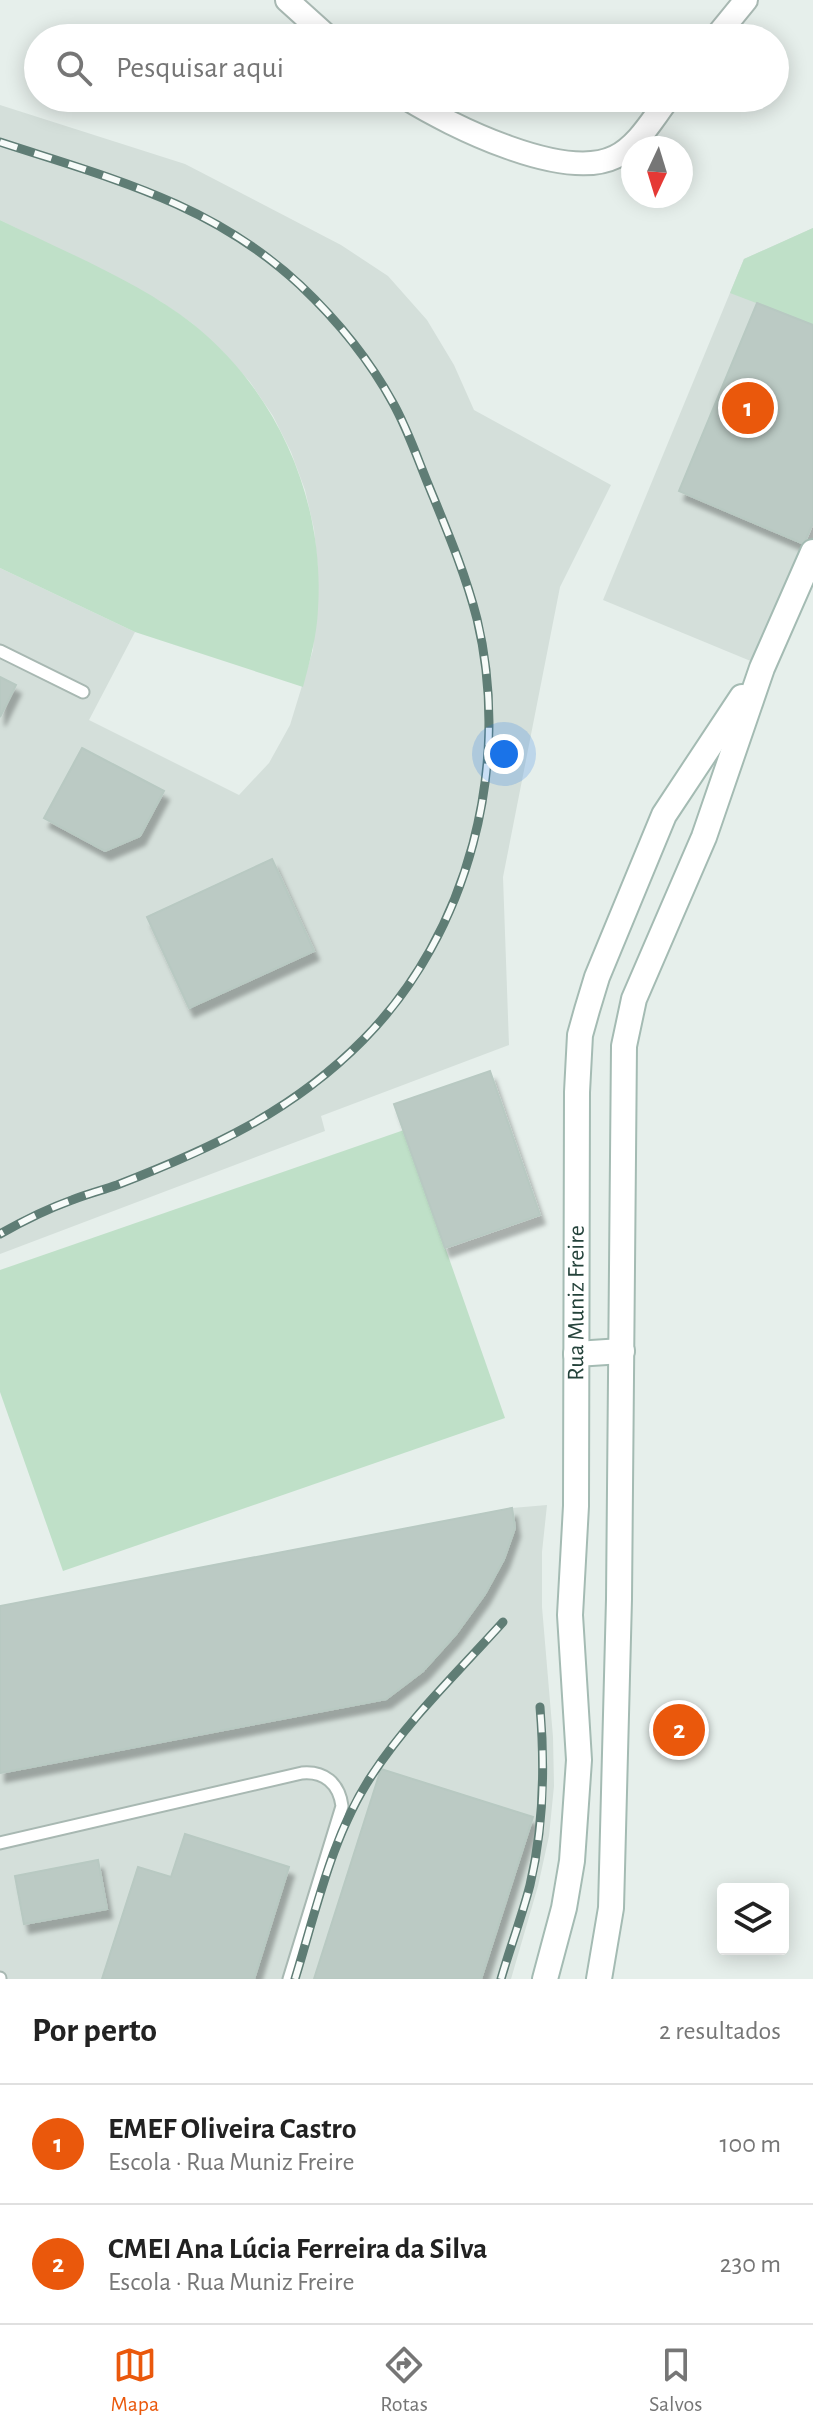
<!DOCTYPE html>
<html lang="pt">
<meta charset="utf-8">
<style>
:root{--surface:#fff;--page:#f6f6f6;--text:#222;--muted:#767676;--line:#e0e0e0;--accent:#ea580c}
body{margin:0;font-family:"Alegreya Sans",sans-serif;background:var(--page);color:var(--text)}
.controls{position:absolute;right:24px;bottom:24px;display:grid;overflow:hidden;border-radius:8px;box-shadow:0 4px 20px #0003}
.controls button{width:72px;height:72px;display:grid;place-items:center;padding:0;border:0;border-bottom:2px solid var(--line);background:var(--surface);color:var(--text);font:40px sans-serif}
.compass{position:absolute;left:621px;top:136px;width:72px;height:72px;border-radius:50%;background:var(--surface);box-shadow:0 4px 20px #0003;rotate:184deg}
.you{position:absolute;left:504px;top:754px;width:28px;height:28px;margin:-20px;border:6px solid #fff;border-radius:50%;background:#1a73e8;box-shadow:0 0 0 12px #1a73e833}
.badge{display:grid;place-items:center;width:52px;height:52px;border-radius:50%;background:var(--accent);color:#fff;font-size:26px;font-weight:700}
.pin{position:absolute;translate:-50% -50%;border:4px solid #fff;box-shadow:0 2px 8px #0006}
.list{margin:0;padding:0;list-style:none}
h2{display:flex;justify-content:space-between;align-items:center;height:104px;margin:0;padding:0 32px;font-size:34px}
h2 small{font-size:26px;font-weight:400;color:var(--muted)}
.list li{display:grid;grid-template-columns:52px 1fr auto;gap:24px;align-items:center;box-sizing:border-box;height:120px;padding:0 32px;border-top:2px solid var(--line)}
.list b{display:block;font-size:30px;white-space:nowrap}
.list p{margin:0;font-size:26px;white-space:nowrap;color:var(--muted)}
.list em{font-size:26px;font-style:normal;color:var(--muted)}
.icon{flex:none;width:44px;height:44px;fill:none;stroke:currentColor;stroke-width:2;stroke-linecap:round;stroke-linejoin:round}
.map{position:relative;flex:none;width:813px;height:1979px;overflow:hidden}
.search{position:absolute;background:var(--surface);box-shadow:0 4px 20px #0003;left:24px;right:24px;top:24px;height:88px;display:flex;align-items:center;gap:20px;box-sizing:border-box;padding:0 28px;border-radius:44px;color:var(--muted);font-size:30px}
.sheet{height:344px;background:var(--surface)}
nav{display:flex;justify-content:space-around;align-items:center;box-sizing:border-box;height:112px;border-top:2px solid var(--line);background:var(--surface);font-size:22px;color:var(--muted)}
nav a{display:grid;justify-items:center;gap:4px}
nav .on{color:var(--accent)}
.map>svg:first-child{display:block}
.built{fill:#d4dfda}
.green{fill:#bfe0c8}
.building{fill:#bbcac4;stroke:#b8c9c2;stroke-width:2;filter:url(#shadow)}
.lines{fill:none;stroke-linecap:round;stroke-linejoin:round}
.lane-casing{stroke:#a8b8b2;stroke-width:15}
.street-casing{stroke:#a8b8b2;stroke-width:26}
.secondary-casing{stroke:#a4bbb3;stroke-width:28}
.lane{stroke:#fff;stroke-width:11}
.street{stroke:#fff;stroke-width:22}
.secondary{stroke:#fff;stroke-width:24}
.rail-casing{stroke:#5f7d75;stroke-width:9}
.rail{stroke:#f7fbf9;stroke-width:6;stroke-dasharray:18;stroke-linecap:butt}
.labels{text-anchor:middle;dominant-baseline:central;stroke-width:6;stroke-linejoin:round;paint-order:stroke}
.street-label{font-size:24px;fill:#24423a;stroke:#f7fbf9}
</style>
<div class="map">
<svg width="813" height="1979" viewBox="0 0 813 1979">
<defs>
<filter id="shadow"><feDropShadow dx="5" dy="9" stdDeviation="2" flood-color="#0004"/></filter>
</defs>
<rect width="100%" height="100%" fill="#e6efeb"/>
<g class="built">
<path d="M0,105l185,59 156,81 47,31 39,44 27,45 20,45 137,75 -51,102 -57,290 6,168 -188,71 4,15 -325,123v-686l135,64 -46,88 150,75 30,-32 21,-38 23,-75 5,-80 -4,-41 -9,-39 -14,-38 -18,-36 -23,-34 -27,-30 -30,-28 -33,-23 -160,-81z"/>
<path d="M813,228v295l-60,139 -150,-62 141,-341z"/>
<path d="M547,1505l-5,47v55l11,130 1,49 -5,50 -11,50 -27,93h-511v-373l512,-98z"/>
</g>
<g class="green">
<path d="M0,220c61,30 140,62 193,104 85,68 132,177 125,285 -1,26 -8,52 -15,78l-168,-55 -135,-64z"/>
<path d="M813,228v97l-83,-32 14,-34z"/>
<path d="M404,1130l101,288 -442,153 -63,-179v-122z"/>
</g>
<g class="building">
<path d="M757,303l56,22v198l-9,21 -125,-53z"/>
<path d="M0,677l16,8 -16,32z"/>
<path d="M82,748l82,43 -24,45 -35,15 -61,-33z"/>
<path d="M272,859l42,92 -125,57 -42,-91z"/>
<path d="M490,1071l50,144 -95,33 -51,-144z"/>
<path d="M512,1508l3,20 -11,31 -19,35 -29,40 -33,37 -37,28 -386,74v-167z"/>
<path d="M381,1769l152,48 -52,162h-167z"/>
<path d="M185,1834l104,33 -35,112h-152l36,-112 33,10z"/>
<path d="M98,1860l9,49 -83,15 -9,-48z"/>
</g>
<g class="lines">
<g class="lane-casing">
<g id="lane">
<path d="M0,651l83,41"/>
<path d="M0,1843l302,-70c22,-2 37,10 40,33l-53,173"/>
<path d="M0,1978v1"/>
</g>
</g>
<g class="street-casing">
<g id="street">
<path d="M287,0l42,38"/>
<path d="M715,38l31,-38"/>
<path d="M406,98c45,28 158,84 209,59 24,-12 38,-39 54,-59"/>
</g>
</g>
<g class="secondary-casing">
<g id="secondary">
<path d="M576,1354l46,-3"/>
<path id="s1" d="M545,1979l19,-71 8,-47 7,-101 -9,-145 6,-109 1,-414 3,-57 7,-25 10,-33 67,-162 78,-118"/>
<path d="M599,1979l12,-71 8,-309 5,-553 10,-47 70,-162 58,-169 51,-116"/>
</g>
</g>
<use href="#lane" class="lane"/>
<use href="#street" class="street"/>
<use href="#secondary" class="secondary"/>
<g class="rail-casing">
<g id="rail">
<path d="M0,142c110,36 212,61 300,143 36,34 69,74 93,118 14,25 24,54 35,81 18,44 37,88 49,135 35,146 -8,314 -114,421 -71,72 -153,109 -246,145 -14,5 -30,9 -45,15 -25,9 -49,21 -72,34"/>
<path d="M295,1979c21,-68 37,-144 77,-204 37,-56 86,-103 131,-153"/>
<path d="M501,1979c9,-31 21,-63 29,-94 14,-59 15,-118 10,-178"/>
</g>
</g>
<use href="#rail" class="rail"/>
</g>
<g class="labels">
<g class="street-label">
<text stroke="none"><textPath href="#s1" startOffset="680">Rua Muniz Freire</textPath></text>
</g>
</g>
</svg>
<div class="controls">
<button><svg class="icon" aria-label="layers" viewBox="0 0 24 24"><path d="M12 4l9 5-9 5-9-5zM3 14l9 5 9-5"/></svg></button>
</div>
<svg class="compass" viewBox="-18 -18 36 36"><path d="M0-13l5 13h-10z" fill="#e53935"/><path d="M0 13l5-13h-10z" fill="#767676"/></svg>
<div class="you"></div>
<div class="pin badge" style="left:748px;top:408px">1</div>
<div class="pin badge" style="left:679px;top:1730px">2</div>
<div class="search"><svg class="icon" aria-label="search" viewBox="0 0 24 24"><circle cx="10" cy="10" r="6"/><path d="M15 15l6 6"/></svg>Pesquisar aqui</div>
</div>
<section class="sheet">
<h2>Por perto<small>2 resultados</small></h2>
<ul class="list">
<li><span class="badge">1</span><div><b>EMEF Oliveira Castro</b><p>Escola · Rua Muniz Freire</p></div><em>100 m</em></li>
<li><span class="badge">2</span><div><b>CMEI Ana Lúcia Ferreira da Silva</b><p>Escola · Rua Muniz Freire</p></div><em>230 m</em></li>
</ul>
</section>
<nav>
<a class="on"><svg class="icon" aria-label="map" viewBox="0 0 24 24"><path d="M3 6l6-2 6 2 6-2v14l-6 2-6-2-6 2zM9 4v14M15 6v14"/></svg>Mapa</a>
<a><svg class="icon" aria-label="directions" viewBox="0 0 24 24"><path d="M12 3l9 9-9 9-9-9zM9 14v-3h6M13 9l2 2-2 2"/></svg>Rotas</a>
<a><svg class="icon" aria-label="saved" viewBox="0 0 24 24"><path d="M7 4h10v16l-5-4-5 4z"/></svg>Salvos</a>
</nav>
